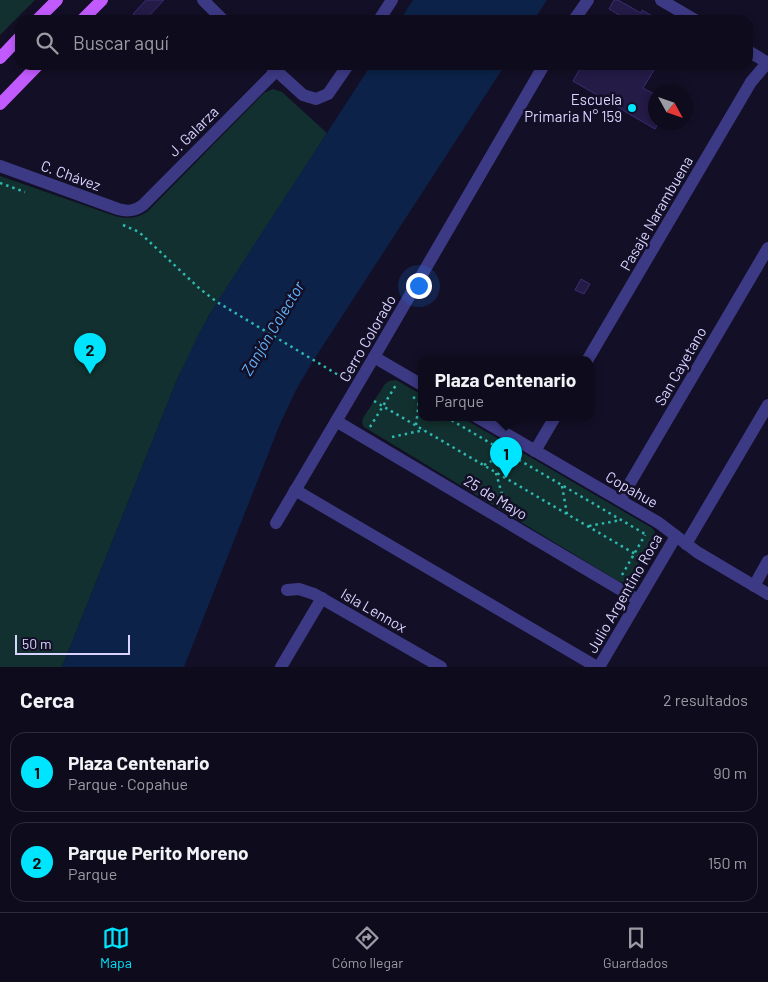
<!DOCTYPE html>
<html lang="es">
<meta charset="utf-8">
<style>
:root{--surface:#0e0b1c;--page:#171425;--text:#f1f3f6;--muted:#9b9ba3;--line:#2e2b3b;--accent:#00e5ff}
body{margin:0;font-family:Barlow,sans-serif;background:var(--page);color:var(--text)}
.compass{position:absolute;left:648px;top:85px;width:45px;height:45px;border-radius:50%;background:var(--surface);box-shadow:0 2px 8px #0003;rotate:130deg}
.scale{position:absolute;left:15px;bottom:12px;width:115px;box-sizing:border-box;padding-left:5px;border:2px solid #d9d4ff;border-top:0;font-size:14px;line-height:18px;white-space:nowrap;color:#d9d4ff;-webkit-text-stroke:4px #130f26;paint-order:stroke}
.you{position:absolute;left:418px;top:285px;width:18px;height:18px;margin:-12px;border:4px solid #fff;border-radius:50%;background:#1a73e8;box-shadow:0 0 0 8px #1a73e833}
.badge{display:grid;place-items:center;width:32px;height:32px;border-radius:50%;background:var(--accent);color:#111;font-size:16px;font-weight:700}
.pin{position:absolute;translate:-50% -41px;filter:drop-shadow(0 1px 2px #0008)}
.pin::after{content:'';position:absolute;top:26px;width:18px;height:15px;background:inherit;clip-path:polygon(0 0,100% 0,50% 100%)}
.popup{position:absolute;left:418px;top:356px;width:175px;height:65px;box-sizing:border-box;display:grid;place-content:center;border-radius:10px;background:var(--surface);filter:drop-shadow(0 1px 4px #0005);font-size:16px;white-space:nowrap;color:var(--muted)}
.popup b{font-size:19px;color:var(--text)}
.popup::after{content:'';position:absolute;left:50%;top:100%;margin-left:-10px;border:10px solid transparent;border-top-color:var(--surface)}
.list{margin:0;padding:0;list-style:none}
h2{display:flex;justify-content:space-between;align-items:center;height:65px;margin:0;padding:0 20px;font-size:21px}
h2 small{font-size:16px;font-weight:400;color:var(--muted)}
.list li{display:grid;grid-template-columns:32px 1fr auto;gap:15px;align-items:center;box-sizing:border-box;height:80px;margin:0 10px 10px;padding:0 10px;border:1px solid var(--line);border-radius:15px}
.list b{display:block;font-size:19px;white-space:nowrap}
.list p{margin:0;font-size:16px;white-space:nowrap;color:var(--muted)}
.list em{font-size:16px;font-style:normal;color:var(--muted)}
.icon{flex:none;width:28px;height:28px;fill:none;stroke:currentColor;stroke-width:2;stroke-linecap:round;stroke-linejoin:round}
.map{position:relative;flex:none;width:768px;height:667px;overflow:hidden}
.search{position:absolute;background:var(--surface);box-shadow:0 2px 8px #0003;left:15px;right:15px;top:15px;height:55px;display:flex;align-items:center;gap:12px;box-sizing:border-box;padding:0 18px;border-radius:15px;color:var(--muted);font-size:19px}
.sheet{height:245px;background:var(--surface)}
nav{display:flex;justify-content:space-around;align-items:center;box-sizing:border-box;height:70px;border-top:1px solid var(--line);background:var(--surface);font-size:14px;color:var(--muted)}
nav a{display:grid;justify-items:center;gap:2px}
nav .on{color:var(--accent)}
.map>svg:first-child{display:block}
.green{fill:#12302f}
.water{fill:#0c2248}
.building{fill:#241b47;stroke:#3b2d73}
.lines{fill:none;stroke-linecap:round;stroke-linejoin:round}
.path{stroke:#2fb8b0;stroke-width:2.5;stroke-dasharray:2.5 4;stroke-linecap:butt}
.minor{stroke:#3d3a85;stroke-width:12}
.major{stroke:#c25bff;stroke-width:12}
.poi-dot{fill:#00e5ff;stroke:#130f26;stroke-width:2}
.labels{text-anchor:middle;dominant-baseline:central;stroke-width:5;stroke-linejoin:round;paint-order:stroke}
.poi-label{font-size:15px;fill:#d9d4ff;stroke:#130f26;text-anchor:end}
.street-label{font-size:15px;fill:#d9d4ff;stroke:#130f26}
.water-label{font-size:16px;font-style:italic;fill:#62b6ff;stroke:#130f26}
</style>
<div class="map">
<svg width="768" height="667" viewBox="0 0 768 667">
<rect width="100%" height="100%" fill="#130f26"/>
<g class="green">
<path d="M0,0h35l-35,35z"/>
<path d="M273,89l9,3 45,41 -119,184 -32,65 -114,285h-62v-491l115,40c12,3 22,3 33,-5l116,-118z"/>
<path d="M396,380l26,15v22h39l191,111 3,4 -1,5 -25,43 -4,3 -7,-2 -254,-154 -2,-4 1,-5 22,-34 4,-3z"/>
</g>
<g class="water">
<path d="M413,0h134l-13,20h-134z"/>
<path d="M371,65h134l-192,296 -17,29 -16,34 -96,243h-122l114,-285 23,-49 18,-31z"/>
</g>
<g class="building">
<path d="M146,0h18l-19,20h-5l-7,-6z"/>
<path d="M614,0h4l23,13 1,-3 17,10h-36l1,-2 -15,-9z"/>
<path d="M582,65h75l-14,23 13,7v6l-5,7 5,2v12h3l-4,7 -82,-48z"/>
<path d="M581,279l9,5 -6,10 -9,-4z"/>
</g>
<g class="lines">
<g class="path">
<path d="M0,183l25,9"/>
<path d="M123,225l16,7 61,57 17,13 128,77"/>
<path d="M413,397l9,6"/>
<path d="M374,401l268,157"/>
<path d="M446,417l199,117"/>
<path d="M416,425l3,-24"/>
<path d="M370,427l26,-42"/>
<path d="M392,437l32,-7"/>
<path d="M484,465l23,-12"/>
<path d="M496,473l9,32"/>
<path d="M562,486l5,28"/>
<path d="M589,526l32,-6"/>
<path d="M622,575l23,-40"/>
</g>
<g class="minor">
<path d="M203,0l20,20"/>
<path d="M661,0l34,20"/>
<path d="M379,20l13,-20"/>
<path d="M574,20l14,-20"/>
<path d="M748,51l20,12"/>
<path d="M270,65l33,30 13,4 12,-5 20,-29"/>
<path d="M0,166l118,43c10,3 17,2 25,-4l133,-134"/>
<path d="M374,357l48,28"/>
<path d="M588,359l163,-277 17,-20"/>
<path d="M477,417l182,106 38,29 71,42"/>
<path d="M336,421l302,179"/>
<path d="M535,451l20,-34"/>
<path d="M295,490l302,177"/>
<path d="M620,500l148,-252"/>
<path d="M276,523l98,-166 170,-292"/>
<path d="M686,544l82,-139"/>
<path d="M754,586l14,-25"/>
<path d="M287,590l12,-1 15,5 127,73"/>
<path d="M281,667l41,-69"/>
<path d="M599,667l77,-131"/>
</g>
<g class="major">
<path d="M37,20l20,-20"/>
<path d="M82,20l20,-20"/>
<path d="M0,58l20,-21"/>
<path d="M0,104l38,-39"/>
</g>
</g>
<circle class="poi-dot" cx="632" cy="108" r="5"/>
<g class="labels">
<g class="poi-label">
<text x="622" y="99">Escuela<tspan x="622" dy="17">Primaria N° 159</tspan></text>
</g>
<g class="street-label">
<text transform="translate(193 131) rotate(-45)">J. Galarza</text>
<text transform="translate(71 175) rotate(20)">C. Chávez</text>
<text transform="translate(656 213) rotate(-60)">Pasaje Narambuena</text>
<text transform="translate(367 338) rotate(-60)">Cerro Colorado</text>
<text transform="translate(680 366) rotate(-60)">San Cayetano</text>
<text transform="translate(632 489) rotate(30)">Copahue</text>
<text transform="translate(496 497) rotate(31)">25 de Mayo</text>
<text transform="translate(624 593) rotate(-60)">Julio Argentino Roca</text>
<text transform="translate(374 610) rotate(30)">Isla Lennox</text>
</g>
<g class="water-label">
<text transform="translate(272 328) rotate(-59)">Zanjón Colector</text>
</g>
</g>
</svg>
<svg class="compass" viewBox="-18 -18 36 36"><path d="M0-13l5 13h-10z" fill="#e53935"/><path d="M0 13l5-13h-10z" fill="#9b9ba3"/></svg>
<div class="scale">50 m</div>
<div class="you"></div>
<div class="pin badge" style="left:506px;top:478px">1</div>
<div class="popup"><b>Plaza Centenario</b>Parque</div>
<div class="pin badge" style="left:90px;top:374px">2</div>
<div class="search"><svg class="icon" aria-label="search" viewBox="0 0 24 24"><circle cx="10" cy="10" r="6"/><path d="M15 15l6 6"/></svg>Buscar aquí</div>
</div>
<section class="sheet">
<h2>Cerca<small>2 resultados</small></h2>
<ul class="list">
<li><span class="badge">1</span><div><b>Plaza Centenario</b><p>Parque · Copahue</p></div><em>90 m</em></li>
<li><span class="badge">2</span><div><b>Parque Perito Moreno</b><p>Parque</p></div><em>150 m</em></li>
</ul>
</section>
<nav>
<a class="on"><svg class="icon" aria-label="map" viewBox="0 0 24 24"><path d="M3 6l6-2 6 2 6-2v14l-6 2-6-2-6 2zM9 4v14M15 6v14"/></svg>Mapa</a>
<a><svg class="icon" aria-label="directions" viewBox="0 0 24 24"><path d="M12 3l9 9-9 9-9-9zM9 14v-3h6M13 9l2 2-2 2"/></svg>Cómo llegar</a>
<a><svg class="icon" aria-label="saved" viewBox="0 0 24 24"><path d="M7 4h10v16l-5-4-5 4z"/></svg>Guardados</a>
</nav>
